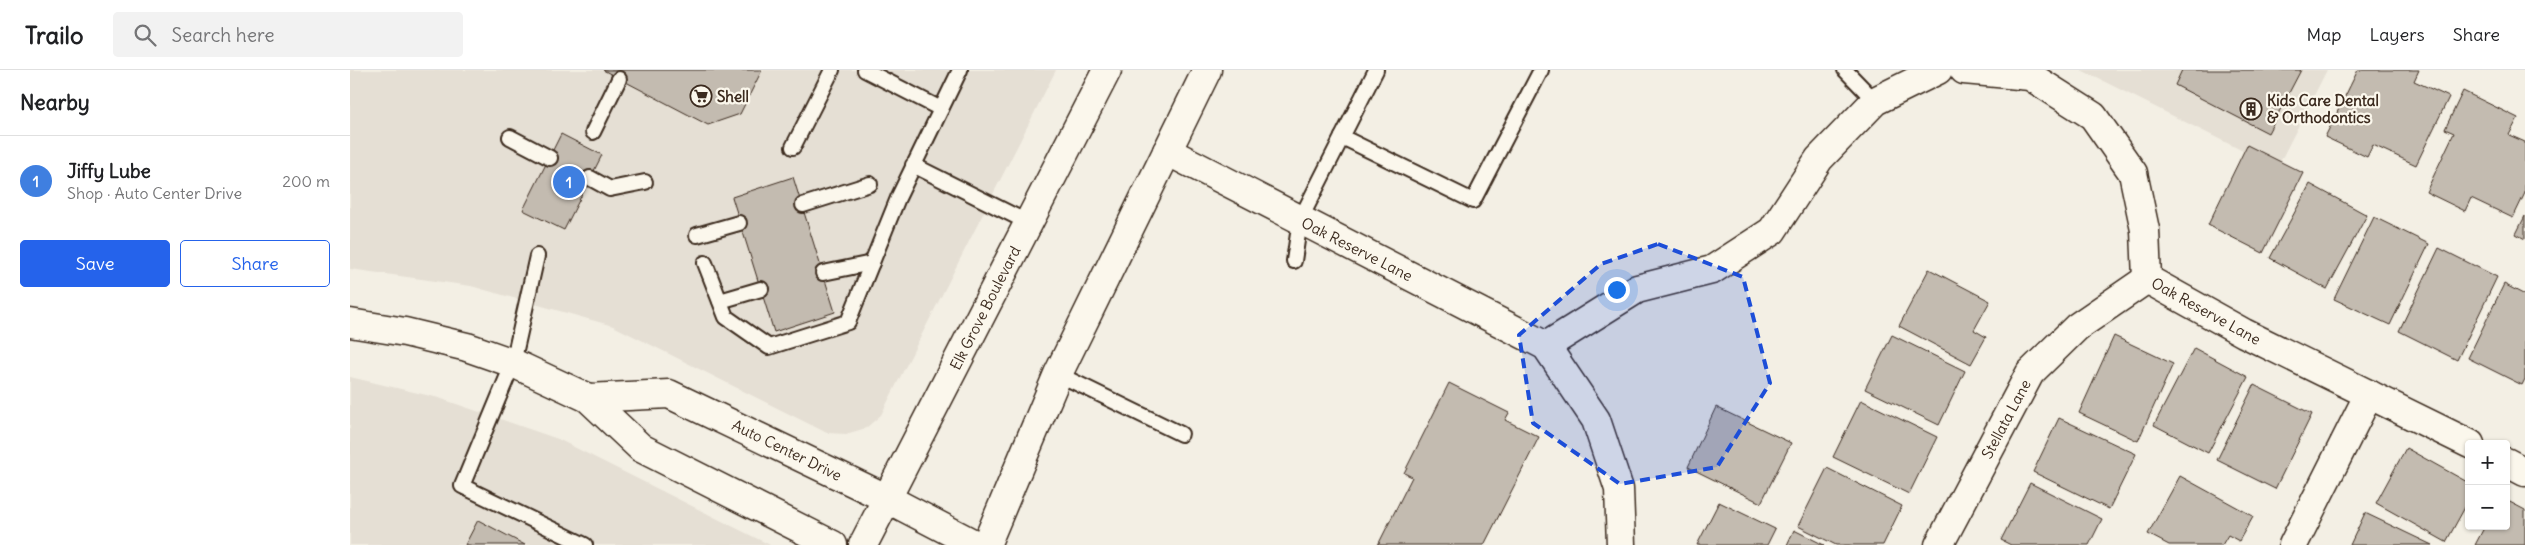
<!DOCTYPE html>
<meta charset="utf-8">
<style>
:root{--surface:#fff;--page:#f2f2f2;--text:#202124;--muted:#757577;--line:#e0e0e0;--accent:#2563eb}
body{margin:0;font-family:Delius,sans-serif;background:var(--page);color:var(--text)}
.controls{position:absolute;right:15px;bottom:15px;display:grid;overflow:hidden;border-radius:5px;box-shadow:0 1px 4px #0004}
.controls button{width:45px;height:45px;display:grid;place-items:center;padding:0;border:0;border-bottom:1px solid var(--line);background:var(--surface);color:var(--text);font:25px sans-serif}
.you{position:absolute;left:1266px;top:219px;width:18px;height:18px;margin:-12px;border:4px solid #fff;border-radius:50%;background:#1a73e8;box-shadow:0 0 0 8px #1a73e833}
.badge{display:grid;place-items:center;width:32px;height:32px;border-radius:50%;background:var(--accent);color:#fff;font-size:16px;font-weight:700}
.pin{position:absolute;translate:-50% -50%;border:2px solid #fff;box-shadow:0 1px 5px #0006}
.list{margin:0;padding:0;list-style:none}
h2{display:flex;justify-content:space-between;align-items:center;height:65px;margin:0;padding:0 20px;font-size:21px}
h2 small{font-size:16px;font-weight:400;color:var(--muted)}
.list li{display:grid;grid-template-columns:32px 1fr auto;gap:15px;align-items:center;box-sizing:border-box;height:90px;padding:0 20px;border-top:1px solid var(--line)}
.list b{display:block;font-size:19px;white-space:nowrap}
.list p{margin:0;font-size:16px;white-space:nowrap;color:var(--muted)}
.list em{font-size:16px;font-style:normal;color:var(--muted)}
.actions{display:flex;gap:10px;padding:15px 20px}
.actions a{flex:1;padding:11px 0;border:1px solid var(--accent);border-radius:5px;text-align:center;font-size:18px;color:var(--accent)}
.actions .main{background:var(--accent);color:#fff}
.icon{flex:none;width:28px;height:28px;fill:none;stroke:currentColor;stroke-width:2;stroke-linecap:round;stroke-linejoin:round}
.map{position:relative;flex:none;width:2175px;height:475px;overflow:hidden}
header{display:flex;align-items:center;gap:30px;box-sizing:border-box;height:70px;padding:0 25px;background:var(--surface);border-bottom:1px solid var(--line)}
header strong{font-size:24px}
nav{display:flex;gap:28px;margin-inline-start:auto;font-size:18px}
.search{width:350px;height:45px;background:var(--page);display:flex;align-items:center;gap:12px;box-sizing:border-box;padding:0 18px;border-radius:5px;color:var(--muted);font-size:19px}
main{display:flex}
aside{flex:1;background:var(--surface)}
.map>svg:first-child{display:block}
.built{fill:#e5dfd4}
.building{fill:#c3bbb0;stroke:#3b2a1e}
.lines{fill:none;stroke-linecap:round;stroke-linejoin:round}
.service-casing{stroke:#3b2a1e;stroke-width:18}
.minor-casing{stroke:#3b2a1e;stroke-width:31}
.tertiary-casing{stroke:#3b2a1e;stroke-width:31}
.secondary-casing{stroke:#3b2a1e;stroke-width:31}
.service{stroke:#fbf7ec;stroke-width:14}
.minor{stroke:#fbf7ec;stroke-width:28}
.tertiary{stroke:#fbf7ec;stroke-width:28}
.secondary{stroke:#fbf7ec;stroke-width:28}
.marked{fill:#1d4ed8;fill-opacity:0.2;stroke:#1d4ed8;stroke-width:4;stroke-dasharray:10 6;stroke-linejoin:round}
.labels{text-anchor:middle;dominant-baseline:central;stroke-width:4.5;stroke-linejoin:round;paint-order:stroke}
.poi-label{font-size:15px;font-weight:bold;fill:#3b2a1e;stroke:#fbf7ec;text-anchor:start}
.street-label{font-size:15px;fill:#3b2a1e;stroke:#fbf7ec}
</style>
<header>
<strong>Trailo</strong>
<div class="search"><svg class="icon" aria-label="search" viewBox="0 0 24 24"><circle cx="10" cy="10" r="6"/><path d="M15 15l6 6"/></svg>Search here</div>
<nav><a>Map</a><a>Layers</a><a>Share</a></nav>
</header>
<main>
<aside>
<h2>Nearby<small></small></h2>
<ul class="list">
<li><span class="badge" style="background:#3f7fe0">1</span><div><b>Jiffy Lube</b><p>Shop · Auto Center Drive</p></div><em>200 m</em></li>
</ul>
<div class="actions"><a class="main">Save</a><a>Share</a></div>
</aside>
<div class="map">
<svg width="2175" height="475" viewBox="0 0 2175 475">
<rect width="100%" height="100%" fill="#f3efe4"/>
<filter id="ink" filterUnits="userSpaceOnUse"><feTurbulence type="fractalNoise" baseFrequency=".02" numOctaves="2"/><feDisplacementMap in="SourceGraphic" scale="10" xChannelSelector="R" yChannelSelector="G"/><feConvolveMatrix kernelMatrix="1 2 1 2 8 2 1 2 1" color-interpolation-filters="sRGB"/></filter>
<g filter="url(#ink)">
<g class="built">
<path d="M0,0h706l-175,345 -15,13 -20,6 -19,-1 -214,-107 -142,-40 -121,-17z"/>
<path d="M1731,0h246l-50,98z"/>
<path d="M0,307l89,21 119,41 212,106h-420z"/>
</g>
<g class="building">
<path d="M253,0h159l-22,44 -32,11z"/>
<path d="M1832,0h119l-33,63 -93,-48z"/>
<path d="M2008,0h61l-5,11 35,16 -33,68 -43,-20 -6,12 -42,-20z"/>
<path d="M2113,21l55,27 -9,17 16,7v51l-12,25 -42,-20 -6,13 -39,-19 28,-59 -9,-4z"/>
<path d="M211,64l41,21 -38,75 -41,-20z"/>
<path d="M1897,75l56,28 -40,80 -55,-28z"/>
<path d="M443,107l42,135 -61,20 -42,-135z"/>
<path d="M1960,114l57,31 -40,74 -57,-31z"/>
<path d="M2175,146v23l-9,-5z"/>
<path d="M2024,147l55,27 -39,81 -56,-26z"/>
<path d="M2089,178l58,29 -40,83 -58,-29z"/>
<path d="M1579,199l61,32 -16,29 12,7 -15,27 -72,-38z"/>
<path d="M2154,214l21,11v84l-3,6 -54,-27z"/>
<path d="M1542,265l73,36 -26,54 -74,-36z"/>
<path d="M1764,266l59,28 -35,77 -59,-28z"/>
<path d="M1844,278l54,29 -40,76 -54,-28z"/>
<path d="M1099,313l60,30 -4,7 34,17 -55,108h-106l34,-68 -8,-4z"/>
<path d="M1904,315l58,29 -37,75 -58,-29z"/>
<path d="M1511,330l76,37 -28,57 -76,-37z"/>
<path d="M1366,337l75,36 -30,60 -73,-36z"/>
<path d="M1709,348l77,36 -27,55 -76,-37z"/>
<path d="M2056,378l63,35v17l-23,42 -70,-39z"/>
<path d="M1477,398l75,38 -19,39h-47l-38,-19z"/>
<path d="M1830,406l73,40 -14,25 -11,-6 -6,10h-53l-21,-11z"/>
<path d="M1680,413l72,36 -13,26h-78l-10,-5z"/>
<path d="M2156,430l19,10v35h-50l10,-19h21z"/>
<path d="M1369,432l56,27 -8,16h-70z"/>
<path d="M2015,443l67,32h-82z"/>
<path d="M128,450l47,25h-60z"/>
<path d="M1444,460l30,15h-37z"/>
</g>
<g class="lines">
<g class="service-casing">
<g id="service">
<path d="M515,0l76,39"/>
<path d="M1495,0l30,31"/>
<path d="M243,62l26,-53"/>
<path d="M160,67l40,21"/>
<path d="M992,67l131,64 68,-131"/>
<path d="M443,77l39,-77"/>
<path d="M563,95l116,58"/>
<path d="M240,108l20,11 35,-7"/>
<path d="M453,135l67,-21"/>
<path d="M347,165l42,-12"/>
<path d="M187,186l-24,107 -51,123 123,59"/>
<path d="M944,191l6,-41 76,-150"/>
<path d="M355,193l21,54 43,30 79,-25 50,-124 62,-128"/>
<path d="M473,203l49,-10"/>
<path d="M370,231l41,-12"/>
<path d="M708,304l123,60"/>
</g>
</g>
<g class="minor-casing">
<g id="minor">
<path d="M1614,0l66,6 63,40 40,57 12,57 2,49 97,54 226,111"/>
<path d="M817,81l379,195 50,74 23,69 2,56"/>
<path d="M1196,276l91,-57 75,-19 60,-39 47,-72 56,-58 63,-31"/>
<path d="M2156,392l19,10"/>
<path d="M1589,475l91,-172 47,-46 70,-48"/>
<path d="M1943,475l76,-151"/>
</g>
</g>
<g class="tertiary-casing">
<g id="tertiary">
<path d="M0,253l55,9 62,15 46,16 75,35 53,50 192,97"/>
<path d="M238,328l81,-4 217,104 90,47"/>
</g>
</g>
<g class="secondary-casing">
<g id="secondary">
<path d="M513,475l244,-475"/>
<path d="M636,475l72,-171 149,-304"/>
</g>
</g>
<use href="#service" class="service"/>
<use href="#minor" class="minor"/>
<use href="#tertiary" class="tertiary"/>
<use href="#secondary" class="secondary"/>
</g>
</g>
<path class="marked" d="M1308,174l85,33 27,106 -53,84 -97,17 -87,-61 -14,-88 82,-71z"/>
<defs>
<g id="supermarket-ring" transform="scale(1.125)"><circle r="9.5" fill="#fbf7ec" stroke="#3b2a1e" stroke-width="1.5"/><path d="M-6-5.5h2.5l.6 2H6L4.5 2H-2.5L-4.4-4H-6ZM-1.5 3.2a1.3 1.3 0 1 0 .1 0ZM3 3.2a1.3 1.3 0 1 0 .1 0Z" fill="#3b2a1e"/></g>
<g id="building-ring" transform="scale(1.125)"><circle r="9.5" fill="#fbf7ec" stroke="#3b2a1e" stroke-width="1.5"/><path d="M-4-6H4V6H1V3H-1V6H-4ZM-2.5-4.3h1.7v1.8h-1.7ZM.8-4.3h1.7v1.8H.8ZM-2.5-1h1.7V.8h-1.7ZM.8-1h1.7V.8H.8Z" fill="#3b2a1e"/></g>
</defs>
<g fill-rule="evenodd">
<use href="#supermarket-ring" x="351" y="26"/>
<use href="#building-ring" x="1901" y="39"/>
</g>
<g class="labels">
<g class="poi-label">
<text x="367" y="26">Shell</text>
<text x="1917" y="30">Kids Care Dental<tspan x="1917" dy="17">&amp; Orthodontics</tspan></text>
</g>
<g class="street-label">
<text transform="translate(1007 179) rotate(27)">Oak Reserve Lane</text>
<text transform="translate(635 238) rotate(-63)">Elk Grove Boulevard</text>
<text transform="translate(1856 241) rotate(29)">Oak Reserve Lane</text>
<text transform="translate(1656 349) rotate(-62)">Stellata Lane</text>
<text transform="translate(437 380) rotate(26)">Auto Center Drive</text>
</g>
</g>
</svg>
<div class="controls">
<button>+</button>
<button>−</button>
</div>
<div class="you"></div>
<div class="pin badge" style="left:219px;top:112px;background:#3f7fe0">1</div>
</div>
</main>
